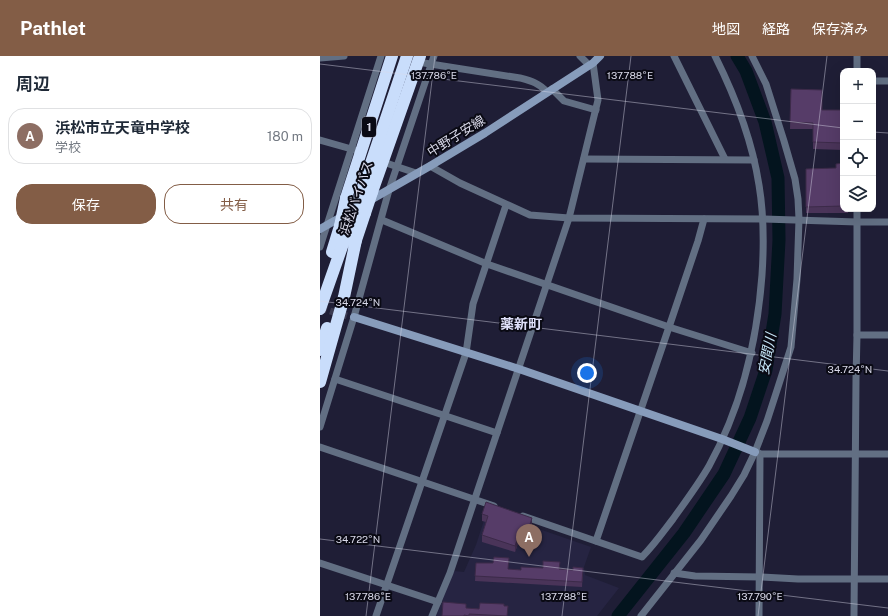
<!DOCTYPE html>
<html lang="ja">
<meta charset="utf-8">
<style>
:root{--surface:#fff;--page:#f6f6f7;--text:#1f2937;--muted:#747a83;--line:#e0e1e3;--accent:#835d46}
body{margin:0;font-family:"Public Sans","Noto Sans JP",sans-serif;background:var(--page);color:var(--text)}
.controls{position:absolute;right:12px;top:12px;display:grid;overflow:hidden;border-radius:8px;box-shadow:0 4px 16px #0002}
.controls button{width:36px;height:36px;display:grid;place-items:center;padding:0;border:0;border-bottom:1px solid var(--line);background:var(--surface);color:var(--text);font:20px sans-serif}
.you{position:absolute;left:267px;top:317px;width:14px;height:14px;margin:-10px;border:3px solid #fff;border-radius:50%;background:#1a73e8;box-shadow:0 0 0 6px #1a73e833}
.badge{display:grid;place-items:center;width:26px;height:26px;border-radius:50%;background:var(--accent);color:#fff;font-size:13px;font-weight:700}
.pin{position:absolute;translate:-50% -33px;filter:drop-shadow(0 1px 2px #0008)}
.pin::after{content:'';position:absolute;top:21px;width:14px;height:12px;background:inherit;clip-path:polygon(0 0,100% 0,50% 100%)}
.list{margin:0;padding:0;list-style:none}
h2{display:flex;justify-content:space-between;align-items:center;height:52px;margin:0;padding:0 16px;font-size:17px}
h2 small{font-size:13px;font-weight:400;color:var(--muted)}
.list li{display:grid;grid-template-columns:26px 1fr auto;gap:12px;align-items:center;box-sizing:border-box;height:56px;margin:0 8px 8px;padding:0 8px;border:1px solid var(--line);border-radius:16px}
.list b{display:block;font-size:15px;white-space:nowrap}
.list p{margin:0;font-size:13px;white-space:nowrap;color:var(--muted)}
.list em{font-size:13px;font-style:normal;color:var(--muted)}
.actions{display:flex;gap:8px;padding:12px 16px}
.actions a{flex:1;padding:9px 0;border:1px solid var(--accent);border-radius:16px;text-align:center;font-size:14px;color:var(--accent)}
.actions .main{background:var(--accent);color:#fff}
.icon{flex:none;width:22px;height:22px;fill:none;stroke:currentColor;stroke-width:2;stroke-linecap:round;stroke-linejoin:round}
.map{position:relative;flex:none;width:568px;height:560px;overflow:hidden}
header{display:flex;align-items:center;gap:24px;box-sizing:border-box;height:56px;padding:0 20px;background:var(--accent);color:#fff}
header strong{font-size:19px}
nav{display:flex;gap:22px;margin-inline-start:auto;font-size:14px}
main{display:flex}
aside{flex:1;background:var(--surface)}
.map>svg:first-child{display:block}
.built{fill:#262442}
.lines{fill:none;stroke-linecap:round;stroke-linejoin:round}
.river{stroke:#03141e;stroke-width:13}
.street-tunnel{stroke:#3b3a51;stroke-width:7;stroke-dasharray:7 3.5;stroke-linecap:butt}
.street{stroke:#626f83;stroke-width:7}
.secondary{stroke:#879cbb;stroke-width:8}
.highway{stroke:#c9ddfb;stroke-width:12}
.highway-bridge{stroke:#c9ddfb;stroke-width:12}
.wall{fill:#4a3459}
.shaded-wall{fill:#3c2a49}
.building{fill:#563c68;stroke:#3c2a49}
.ticks{fill:none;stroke:#d9d9e9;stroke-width:1;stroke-opacity:0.45}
.labels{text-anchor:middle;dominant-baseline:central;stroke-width:4;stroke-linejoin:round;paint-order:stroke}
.shield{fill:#0a0a14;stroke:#9b9ba9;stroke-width:1}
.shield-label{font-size:12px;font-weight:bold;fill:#d9d9e9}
.street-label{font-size:13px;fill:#d9d9e9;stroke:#0a0a14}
.neighbourhood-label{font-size:14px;font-weight:bold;fill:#dfe0fa;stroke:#0a0a14}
.water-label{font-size:14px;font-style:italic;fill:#c8e9fb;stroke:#0a0a14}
.ticks-label{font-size:10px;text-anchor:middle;fill:#d9d9e9;stroke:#0a0a14;stroke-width:4;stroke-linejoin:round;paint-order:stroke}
</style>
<header>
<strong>Pathlet</strong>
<nav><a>地図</a><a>経路</a><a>保存済み</a></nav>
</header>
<main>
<aside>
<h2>周辺<small></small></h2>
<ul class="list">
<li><span class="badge" style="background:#8d6e63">A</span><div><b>浜松市立天竜中学校</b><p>学校</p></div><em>180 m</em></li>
</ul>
<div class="actions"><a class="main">保存</a><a>共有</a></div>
</aside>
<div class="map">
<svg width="568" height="560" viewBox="0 0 568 560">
<rect width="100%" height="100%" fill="#1f1e36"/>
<path class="built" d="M167,455l104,36 -7,20 1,8 34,13 -22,28h-161l18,-45 10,1 12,-27z"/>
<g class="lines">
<path class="river" d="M298,560l66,-83 40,-59 26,-56 16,-48 9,-56 4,-74 -1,-62 -13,-56 -19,-51 -9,-15"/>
<path class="street-tunnel" d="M0,252l27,8"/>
<g class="street">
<path d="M260,0l9,9"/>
<path d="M354,0l51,103"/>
<path d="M0,2l24,-2"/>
<path d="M104,7l96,15c11,3 19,5 27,14"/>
<path d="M537,15v-15"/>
<path d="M553,25h15"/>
<path d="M232,33l12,12 32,9"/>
<path d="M0,84l35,10"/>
<path d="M264,103l170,1"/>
<path d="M66,107l30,10"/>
<path d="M110,110l30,17 70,32 39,3 195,1 93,3h31"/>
<path d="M537,153v126h31"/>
<path d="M62,164l105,44 182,63 83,26"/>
<path d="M0,191l61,-191"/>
<path d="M15,323l162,54"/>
<path d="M0,371l34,-110 35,-127 45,-134"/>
<path d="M0,391l174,59"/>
<path d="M437,396l3,2h128"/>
<path d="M203,460l119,41c12,-12 21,-25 31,-38 12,-17 25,-34 36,-53 32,-58 48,-124 53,-191 2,-30 2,-60 -3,-90 -7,-45 -24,-89 -44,-129"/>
<path d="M276,485l73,-214 29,-86 6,-22"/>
<path d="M0,507l118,39"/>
<path d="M354,517l21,3 65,1 38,2h90"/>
<path d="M56,560l90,-263 7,-49 33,-99"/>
<path d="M112,560l18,-43 119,-355 29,-118 -5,-37"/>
<path d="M321,560l60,-76 30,-44 13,-21 11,-23 12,-31 24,-74 6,-68 2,-60 -1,-20 -3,-20 -11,-38 -18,-57 -14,-28"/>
<path d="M439,560l1,-162"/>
<path d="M534,560l2,-237 1,-44"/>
</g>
<g class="secondary">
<path d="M47,146l63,-36 55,-33 108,-70 7,-7"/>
<path d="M0,173l23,-13"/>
<path d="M34,261l165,52 203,70 33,13"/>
</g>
<g class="highway">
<path d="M52,136l48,-136"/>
<path d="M41,137l46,-137"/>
<path d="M26,142l46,-142"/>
<path d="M34,190l11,-33"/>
<path d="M12,196l8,-26"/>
<path d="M0,253l31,-88"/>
<path d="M0,294l7,-22"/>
<path d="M0,326l24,-85 12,-57"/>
</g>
<g class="highway-bridge">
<path d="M45,157l7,-21"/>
<path d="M31,165l10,-28"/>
<path d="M20,170l6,-28"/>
</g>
</g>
<g class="wall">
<path d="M471,33l31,21h21v40l-30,-1v-20h-23z"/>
<path d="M523,107v46h5v4h-42v-44l30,-1z"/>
<path d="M162,458l50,11 -6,18 -7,-2 -4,11 -33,-10v-7l4,-13 -4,-1z"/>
<path d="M156,507l32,6 13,1 39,-1 13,1 10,-2 -1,19 -107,-6z"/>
<path d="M184,550l3,10h-65l24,-8 13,1z"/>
</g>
<g class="shaded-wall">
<path d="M212,462v7l-6,18v-7z"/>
<path d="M199,478v7l-4,11v-6z"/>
</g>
<g class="building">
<path d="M471,33l31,1v20h21v33l-30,-1v-19l-23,-1z"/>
<path d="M523,107v43l-37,1v-38l30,-1v-4z"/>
<path d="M166,446l46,16 -6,18 -7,-2 -4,12 -33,-11 6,-19 -6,-2z"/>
<path d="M174,501l15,1 -1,11 13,1v-3l22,1v-7l17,1 -1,7 14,1v-3l10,1 -1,14 -107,-6 1,-13h17z"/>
<path d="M123,546l23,2v4l13,1 1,-6 24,1v2h4l-1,10 -38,-2v2l-5,-1v1h-22z"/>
</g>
<path class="ticks" d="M0,8l523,64M553,76l15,1M0,245l568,70M0,483l568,69M46,560l69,-560M242,560l69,-560M438,560l69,-560"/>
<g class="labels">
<rect class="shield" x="42" y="61" width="14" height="20" rx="3"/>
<g class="shield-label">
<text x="49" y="71">1</text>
</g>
<g class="street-label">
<text transform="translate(136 80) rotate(-32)">中野子安線</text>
<text transform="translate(36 142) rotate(-71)">浜松バイパス</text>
</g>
<g class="neighbourhood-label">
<text x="201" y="268">薬新町</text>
</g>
<g class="water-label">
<text transform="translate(447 298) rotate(-79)">安間川</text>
</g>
</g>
<g class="ticks-label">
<text x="114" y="23">137.786°E</text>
<text x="310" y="23">137.788°E</text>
<text x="38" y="250">34.724°N</text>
<text x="530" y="317">34.724°N</text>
<text x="38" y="487">34.722°N</text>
<text x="48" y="544">137.786°E</text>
<text x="244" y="544">137.788°E</text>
<text x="440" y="544">137.790°E</text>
</g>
</svg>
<div class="controls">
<button>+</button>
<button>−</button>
<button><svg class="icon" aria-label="locate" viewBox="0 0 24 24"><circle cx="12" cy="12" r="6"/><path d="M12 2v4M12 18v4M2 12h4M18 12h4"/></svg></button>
<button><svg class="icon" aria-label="layers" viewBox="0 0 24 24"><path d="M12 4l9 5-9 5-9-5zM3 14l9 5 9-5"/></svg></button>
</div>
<div class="you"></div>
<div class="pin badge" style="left:209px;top:501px;background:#8d6e63">A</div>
</div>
</main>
